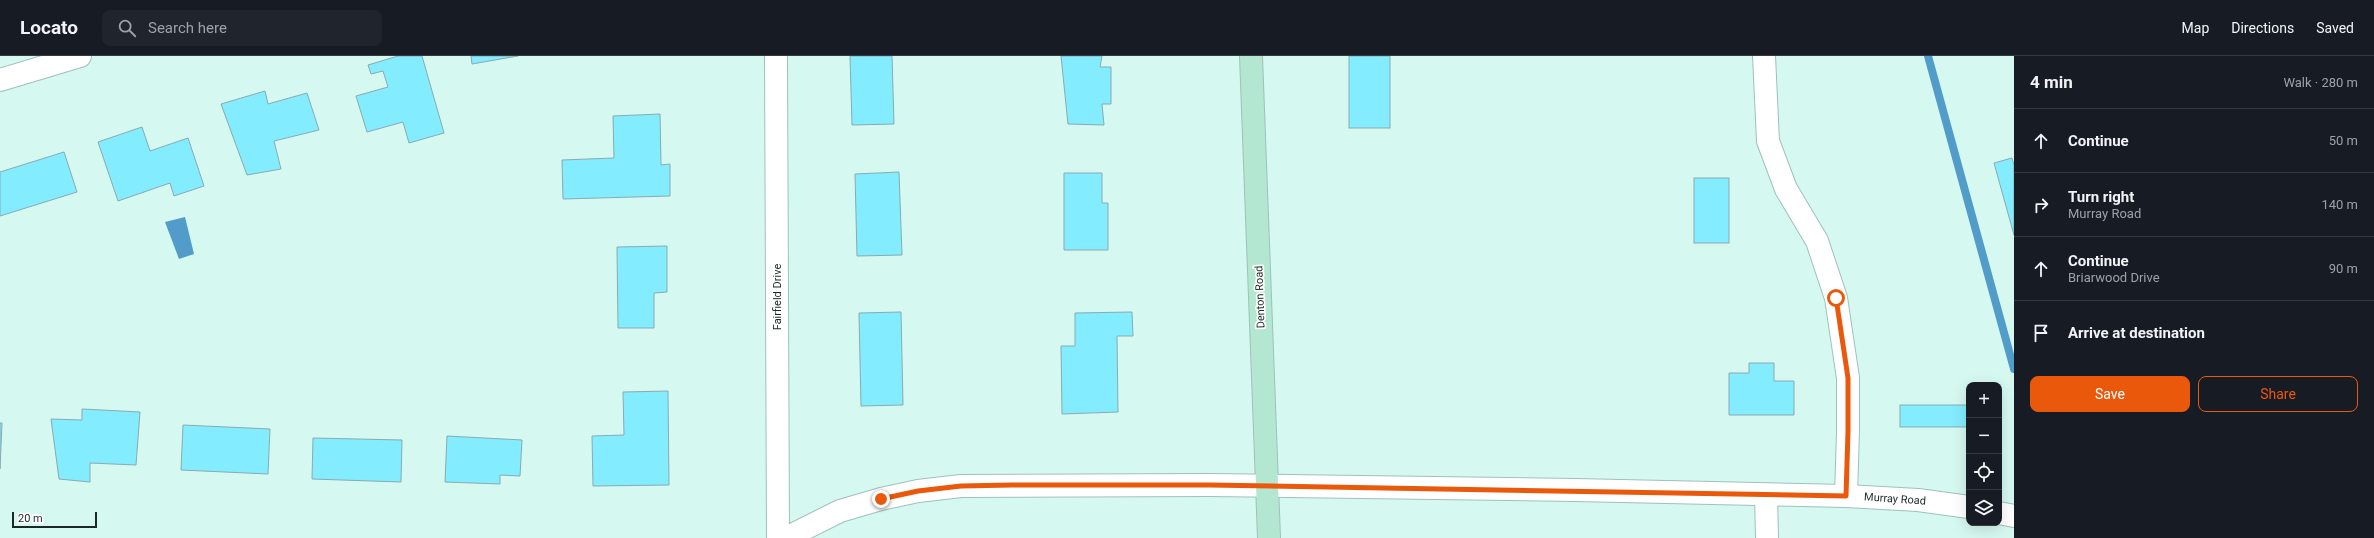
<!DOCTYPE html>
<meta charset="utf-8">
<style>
:root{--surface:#171b24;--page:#20242c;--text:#f1f3f6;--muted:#9ea1a6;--line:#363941;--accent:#ea580c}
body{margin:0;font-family:Roboto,sans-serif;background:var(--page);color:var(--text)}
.controls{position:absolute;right:12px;bottom:12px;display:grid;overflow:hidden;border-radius:8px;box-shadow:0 4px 16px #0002}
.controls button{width:36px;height:36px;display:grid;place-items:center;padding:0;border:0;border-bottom:1px solid var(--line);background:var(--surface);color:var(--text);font:20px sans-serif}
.scale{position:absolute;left:12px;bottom:10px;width:85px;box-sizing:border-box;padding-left:4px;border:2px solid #1b2826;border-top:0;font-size:11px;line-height:14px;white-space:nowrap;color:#1b2826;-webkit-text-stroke:3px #fff;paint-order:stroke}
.stop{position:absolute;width:12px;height:12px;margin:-9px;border:3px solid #ea580c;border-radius:50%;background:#fff}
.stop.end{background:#ea580c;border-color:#fff;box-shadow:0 1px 4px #0008}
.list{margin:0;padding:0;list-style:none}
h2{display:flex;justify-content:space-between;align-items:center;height:52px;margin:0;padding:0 16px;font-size:17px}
h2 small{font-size:13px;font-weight:400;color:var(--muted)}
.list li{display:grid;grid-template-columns:26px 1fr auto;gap:12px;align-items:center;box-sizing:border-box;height:64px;padding:0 16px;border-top:1px solid var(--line)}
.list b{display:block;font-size:15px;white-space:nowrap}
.list p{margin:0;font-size:13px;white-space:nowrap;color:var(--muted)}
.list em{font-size:13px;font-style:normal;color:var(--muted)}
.actions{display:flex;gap:8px;padding:12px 16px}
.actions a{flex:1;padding:9px 0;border:1px solid var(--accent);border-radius:8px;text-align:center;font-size:14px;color:var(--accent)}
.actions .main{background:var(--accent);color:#fff}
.icon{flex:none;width:22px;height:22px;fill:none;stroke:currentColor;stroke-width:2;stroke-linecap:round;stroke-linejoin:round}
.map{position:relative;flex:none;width:2014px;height:482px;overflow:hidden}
header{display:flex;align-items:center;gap:24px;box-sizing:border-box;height:56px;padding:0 20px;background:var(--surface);border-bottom:1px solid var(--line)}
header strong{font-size:19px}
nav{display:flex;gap:22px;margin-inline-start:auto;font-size:14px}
.search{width:280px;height:36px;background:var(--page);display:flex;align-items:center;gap:10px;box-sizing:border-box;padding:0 14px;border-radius:8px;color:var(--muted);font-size:15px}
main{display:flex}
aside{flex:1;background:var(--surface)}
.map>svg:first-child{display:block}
.water{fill:#519cc9}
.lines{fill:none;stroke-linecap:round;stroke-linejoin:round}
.stream{stroke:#519cc9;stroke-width:8}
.building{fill:#83ecfe;stroke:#89abb1}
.street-casing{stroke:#9fc1bb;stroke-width:24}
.secondary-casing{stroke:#9fc1bb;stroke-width:24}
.street{stroke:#fff;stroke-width:22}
.secondary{stroke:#b3e7d1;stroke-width:22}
.route{stroke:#ea580c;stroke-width:5}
.labels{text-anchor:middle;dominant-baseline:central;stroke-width:3.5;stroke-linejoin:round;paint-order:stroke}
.street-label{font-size:11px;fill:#1b2826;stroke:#fff}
</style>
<header>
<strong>Locato</strong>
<div class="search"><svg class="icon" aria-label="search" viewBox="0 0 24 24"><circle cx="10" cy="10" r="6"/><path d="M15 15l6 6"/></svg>Search here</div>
<nav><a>Map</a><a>Directions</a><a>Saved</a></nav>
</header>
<main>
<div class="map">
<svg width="2014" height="482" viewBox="0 0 2014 482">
<rect width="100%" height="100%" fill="#d5f8f1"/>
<path class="water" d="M185,161l9,37 -15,5 -14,-37z"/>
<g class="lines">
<path class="stream" d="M1928,0l86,313"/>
</g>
<g class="building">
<path d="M398,0h24l22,77 -35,10 -6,-21 -36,10 -11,-36 32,-9 -5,-16 -12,3 -3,-9z"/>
<path d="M471,0h47l-46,8z"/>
<path d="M850,0h42l2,68 -42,1z"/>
<path d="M1061,0h41l-2,11h11v37h-9l2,21 -36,-1z"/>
<rect x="1349" y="0" width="41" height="72"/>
<path d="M265,35l3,13 39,-11 12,37 -45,11 7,28 -34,6 -26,-71z"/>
<path d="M660,58l1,51 9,-1v32l-107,3 -1,-39 52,-2 -1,-42z"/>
<path d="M142,71l8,24 38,-13 16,48 -30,10 -4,-13 -52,18 -20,-59z"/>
<path d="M64,96l13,40 -77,24v-44z"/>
<path d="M2012,102l2,7v70l-20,-72z"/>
<path d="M899,116l3,83 -45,1 -2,-82z"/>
<path d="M1064,117h38v30h6v47h-44z"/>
<rect x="1694" y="122" width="35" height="65"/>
<path d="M667,190v46l-13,1v35h-36l-1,-81z"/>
<path d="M901,256l2,93 -42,1 -2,-93z"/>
<path d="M1132,256l1,24h-16l1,76 -56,2 -1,-68h14v-33z"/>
<path d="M1749,307h25v18h20v34h-65v-42h20z"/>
<path d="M668,335l1,94 -76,1 -1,-50 32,-1 -1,-43z"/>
<rect x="1900" y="349" width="69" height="22"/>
<path d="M82,353l58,3 -4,53 -46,-2v19l-31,-3 -8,-60 31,1z"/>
<path d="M0,367h2l-2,46z"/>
<path d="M183,369l87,4 -2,45 -87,-4z"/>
<path d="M447,380l75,4 -2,36 -20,-1v9l-55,-2z"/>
<path d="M313,382l89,2 -1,42 -89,-3z"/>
</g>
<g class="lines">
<g class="street-casing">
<g id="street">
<path d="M776,0l2,482"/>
<path d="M1764,0l4,85 18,48 31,52 19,57 12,80v53l-2,65"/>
<path d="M0,24l80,-24"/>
<path d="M1766,439l1,43"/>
<path d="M1999,457l15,3"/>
<path d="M786,482l54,-27 41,-12 37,-8 43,-5 248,-1 366,5 271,6 72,4 51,7"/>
</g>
</g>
<g class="secondary-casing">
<path id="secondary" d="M1251,0l18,482"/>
</g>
<use href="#street" class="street"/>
<use href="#secondary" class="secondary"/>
</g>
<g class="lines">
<path class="route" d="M881,443l37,-8 43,-5 51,-1h197l637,11 2,-65v-53l-12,-80"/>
</g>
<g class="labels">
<g class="street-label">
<text transform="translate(777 241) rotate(-90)">Fairfield Drive</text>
<text transform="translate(1260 241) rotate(-92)">Denton Road</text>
<text transform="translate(1895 443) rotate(4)">Murray Road</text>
</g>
</g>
</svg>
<div class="controls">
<button>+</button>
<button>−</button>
<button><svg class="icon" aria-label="locate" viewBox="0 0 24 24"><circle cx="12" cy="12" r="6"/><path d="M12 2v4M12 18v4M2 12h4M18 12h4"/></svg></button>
<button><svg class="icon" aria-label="layers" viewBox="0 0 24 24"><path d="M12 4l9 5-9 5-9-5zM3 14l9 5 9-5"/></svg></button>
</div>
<div class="scale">20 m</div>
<div class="stop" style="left:1836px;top:242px"></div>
<div class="stop end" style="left:881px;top:443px"></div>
</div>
<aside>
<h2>4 min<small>Walk · 280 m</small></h2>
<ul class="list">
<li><svg class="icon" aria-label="ahead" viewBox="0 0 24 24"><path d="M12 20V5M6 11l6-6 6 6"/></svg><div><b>Continue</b></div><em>50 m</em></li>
<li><svg class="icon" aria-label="right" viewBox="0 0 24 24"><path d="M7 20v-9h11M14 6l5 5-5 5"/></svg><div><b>Turn right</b><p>Murray Road</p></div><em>140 m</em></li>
<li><svg class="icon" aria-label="ahead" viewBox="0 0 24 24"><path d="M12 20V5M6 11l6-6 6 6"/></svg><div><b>Continue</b><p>Briarwood Drive</p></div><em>90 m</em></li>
<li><svg class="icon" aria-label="arrive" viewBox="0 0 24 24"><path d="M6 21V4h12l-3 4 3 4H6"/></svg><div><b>Arrive at destination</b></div></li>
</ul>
<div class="actions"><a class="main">Save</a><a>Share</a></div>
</aside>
</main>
